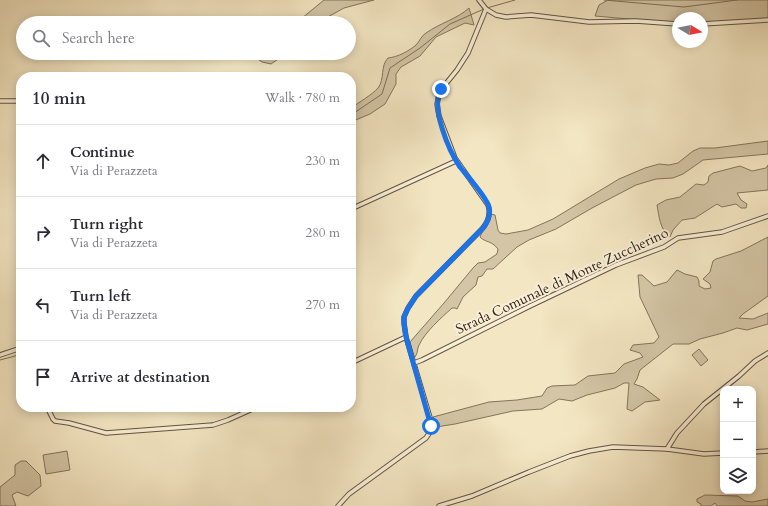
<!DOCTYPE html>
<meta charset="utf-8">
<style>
:root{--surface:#fff;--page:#f2f2f3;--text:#2b2b33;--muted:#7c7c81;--line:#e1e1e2}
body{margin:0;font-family:Cardo,serif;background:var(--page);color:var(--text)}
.controls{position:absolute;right:12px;bottom:12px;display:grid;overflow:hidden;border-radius:8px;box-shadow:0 2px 10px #0003}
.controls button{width:36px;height:36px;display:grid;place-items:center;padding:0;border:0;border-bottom:1px solid var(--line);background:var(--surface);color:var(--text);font:20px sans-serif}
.compass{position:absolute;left:672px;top:12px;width:36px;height:36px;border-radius:50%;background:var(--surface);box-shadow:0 2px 10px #0003;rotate:100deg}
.stop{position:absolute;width:12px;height:12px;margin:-9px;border:3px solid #1a73e8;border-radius:50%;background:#fff}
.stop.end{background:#1a73e8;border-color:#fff;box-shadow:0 1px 4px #0008}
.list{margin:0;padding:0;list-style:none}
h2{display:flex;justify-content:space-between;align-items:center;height:52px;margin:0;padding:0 16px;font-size:17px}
h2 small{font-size:13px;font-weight:400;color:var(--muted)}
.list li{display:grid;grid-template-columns:26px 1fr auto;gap:12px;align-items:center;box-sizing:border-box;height:72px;padding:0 16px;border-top:1px solid var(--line)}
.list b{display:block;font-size:15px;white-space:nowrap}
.list p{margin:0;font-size:13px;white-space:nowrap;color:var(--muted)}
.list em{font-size:13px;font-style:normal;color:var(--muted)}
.icon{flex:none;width:22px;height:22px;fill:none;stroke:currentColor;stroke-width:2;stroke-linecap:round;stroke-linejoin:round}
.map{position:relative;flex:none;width:768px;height:506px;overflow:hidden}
.search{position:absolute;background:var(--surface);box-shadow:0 2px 10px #0003;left:16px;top:16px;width:340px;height:44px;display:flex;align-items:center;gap:10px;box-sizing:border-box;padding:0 14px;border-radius:22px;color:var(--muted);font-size:15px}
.panel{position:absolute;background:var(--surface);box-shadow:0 2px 10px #0003;left:16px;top:72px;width:340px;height:340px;border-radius:16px}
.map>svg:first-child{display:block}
.green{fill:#d3c5a5;stroke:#84745d}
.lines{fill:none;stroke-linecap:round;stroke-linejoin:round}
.stream{stroke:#806f59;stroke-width:1}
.minor-casing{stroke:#645340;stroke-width:5.5}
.minor{stroke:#f7efd7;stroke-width:3.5}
.route{stroke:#1a73e8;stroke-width:5}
.labels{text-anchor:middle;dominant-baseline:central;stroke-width:4;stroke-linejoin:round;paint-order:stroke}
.street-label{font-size:14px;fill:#352215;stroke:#f7efd7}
</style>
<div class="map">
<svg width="768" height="506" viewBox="0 0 768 506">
<rect width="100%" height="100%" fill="#f3e6c2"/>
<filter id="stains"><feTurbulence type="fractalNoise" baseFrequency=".005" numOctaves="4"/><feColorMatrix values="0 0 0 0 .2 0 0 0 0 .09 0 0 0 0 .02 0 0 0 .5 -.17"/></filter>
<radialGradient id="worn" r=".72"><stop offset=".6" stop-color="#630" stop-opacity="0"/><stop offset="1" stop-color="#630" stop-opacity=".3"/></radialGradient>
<g class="green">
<path d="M324,0h50l-30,8 -27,15h-21z"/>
<path d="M608,0h160v19l-13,3h-53v-4h-24v4h-16l-67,-6 4,-11z"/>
<path d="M469,8l5,17 -9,-2 -29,14 -16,19 -19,11 -5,7v10l-11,20 -15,10 -19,8v-14c7,-5 22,-14 27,-20 7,-9 2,-22 10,-30 10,-1 21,-7 28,-13 4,-4 5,-9 10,-12 14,-10 31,-14 43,-25z"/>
<path d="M266,53h21l-16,11 -9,-2 -3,-2z"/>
<path d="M768,141v13l-65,6 -20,14 -10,4 -17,1 -20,6 -44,23 -36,21 -27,11 -12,7 -24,22h-6l-5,7 -4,1 -2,8 -13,12 -6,12 -2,-1h-3c-12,11 -26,23 -33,37 -2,4 -1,8 -4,12h-1l-4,-15 34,-39 29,-35 5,-5 7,-1 12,-8 1,-5c-7,-9 -12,-6 -18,-12 3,-9 9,-12 11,-23l4,1 3,15 2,3 6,1 22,-4 25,-11 66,-40 26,-11 14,-4 10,1 9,-2 15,-12 7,-3h15z"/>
<path d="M768,165v25l-31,3 4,7 6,4 -1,4h-5l-5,-4 -14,3 -5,-3 -22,14 -13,2 -9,10 -3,7c-10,-7 -11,-21 -13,-32l9,-5 14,-3 16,-13 8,1 4,-3 1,-6 4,-3 27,-7 12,5 14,-3z"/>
<path d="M768,237v59l-25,18 -4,4 14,1 15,-6v11l-21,6 -10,-2 -14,5 -23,6 -11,5h-16l-33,26 -3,9 -3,5 9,3 17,13 -15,2 -13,9 -5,-2 2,-26h-5l-9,5 -28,7 -15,6 -13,-2 -17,10 -29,2 -58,13 -19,3 -3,-10 56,-15 28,-2 25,-4 5,-8 5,-2 23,-1 13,-9 27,-3 9,-9 19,-7 -3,-4 -10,-3 3,-5 21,-2 5,-6 -19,-40 -2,-22h4l12,11 13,-4 10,-12 8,4 12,3 2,4v5l6,3 6,-1 -1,-4 -7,-5 7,-7 3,-11 3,-2 25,-8z"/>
<path d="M699,349l9,11 -7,6 -9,-11z"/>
<path d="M67,451l3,19 -24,4 -3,-19z"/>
<path d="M21,461h5l14,14 1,11 -13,10 -11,-4 -5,3 4,11h-16v-19l15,-12v-10z"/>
<path d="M705,495l33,1 7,5 7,1 16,-3v7h-51l-2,-3 -4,3h-10v-2l-4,-2v-3z"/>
</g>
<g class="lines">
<g class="stream">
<path d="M604,0l80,7 53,-7"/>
<path d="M487,8l28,-8"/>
<path d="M351,115l31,-21 8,-26 30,-20 30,-24 34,-15"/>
<path d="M0,360l15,-4 6,-3"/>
</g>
<g class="minor-casing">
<g id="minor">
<path d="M486,9l10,6 10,2 25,-2 58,7 47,-1 42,3"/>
<path d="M702,24l66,-4"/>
<path d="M0,101h21"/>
<path d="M351,201l3,6"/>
<path d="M351,209l105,-48"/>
<path d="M0,355l21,-7"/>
<path d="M351,363l55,-26"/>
<path d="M414,363l8,-3 108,-54 86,-41 48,-18 14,-9 44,-6 46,-16"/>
<path d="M47,407l6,12 2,2 14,2 37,10 107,-8 15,-5 29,-13"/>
<path d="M667,449l10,-16 27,-29 35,-28 16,-15 13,-8"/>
<path d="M753,452l15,-1"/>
<path d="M338,506l11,-12 77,-56 4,-6 1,-11 -25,-84 -2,-14v-6l4,-9 8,-12 66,-67c6,-7 9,-15 6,-24l-33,-47 -16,-42 -2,-12 3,-13 17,-21 11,-17 18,-44 -7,-9"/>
<path d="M439,506l33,-10 57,-24 41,-16 19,-5 24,-4 54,2 37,5 19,-1"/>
</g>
</g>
<use href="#minor" class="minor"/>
</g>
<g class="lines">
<path class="route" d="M431,426l-25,-89 -2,-14v-6l3,-7 9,-14 68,-69c4,-6 7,-13 5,-20 -3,-11 -21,-30 -29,-40 -11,-16 -30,-60 -19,-78"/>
</g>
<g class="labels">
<g class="street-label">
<text transform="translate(562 281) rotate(-25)">Strada Comunale di Monte Zuccherino</text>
</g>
</g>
<rect width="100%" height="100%" filter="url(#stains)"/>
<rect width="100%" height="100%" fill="url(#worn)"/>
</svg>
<div class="controls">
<button>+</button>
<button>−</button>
<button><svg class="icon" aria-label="layers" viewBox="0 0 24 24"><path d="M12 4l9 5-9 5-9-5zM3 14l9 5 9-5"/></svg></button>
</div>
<svg class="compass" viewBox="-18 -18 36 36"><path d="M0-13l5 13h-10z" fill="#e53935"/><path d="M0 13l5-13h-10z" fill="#7c7c81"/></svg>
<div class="stop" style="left:431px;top:426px"></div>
<div class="stop end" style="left:441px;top:89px"></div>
<div class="search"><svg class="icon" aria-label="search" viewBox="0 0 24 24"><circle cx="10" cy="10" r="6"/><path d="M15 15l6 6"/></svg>Search here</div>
<section class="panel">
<h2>10 min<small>Walk · 780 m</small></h2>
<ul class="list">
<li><svg class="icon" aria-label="ahead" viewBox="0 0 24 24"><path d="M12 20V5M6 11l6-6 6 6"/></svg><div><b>Continue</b><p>Via di Perazzeta</p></div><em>230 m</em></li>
<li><svg class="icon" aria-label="right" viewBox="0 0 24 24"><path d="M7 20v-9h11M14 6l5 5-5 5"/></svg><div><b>Turn right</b><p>Via di Perazzeta</p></div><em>280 m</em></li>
<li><svg class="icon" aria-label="left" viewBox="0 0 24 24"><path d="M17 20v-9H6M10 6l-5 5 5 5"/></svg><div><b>Turn left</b><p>Via di Perazzeta</p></div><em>270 m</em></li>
<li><svg class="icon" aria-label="arrive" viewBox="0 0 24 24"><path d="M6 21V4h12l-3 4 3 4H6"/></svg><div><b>Arrive at destination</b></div></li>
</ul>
</section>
</div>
